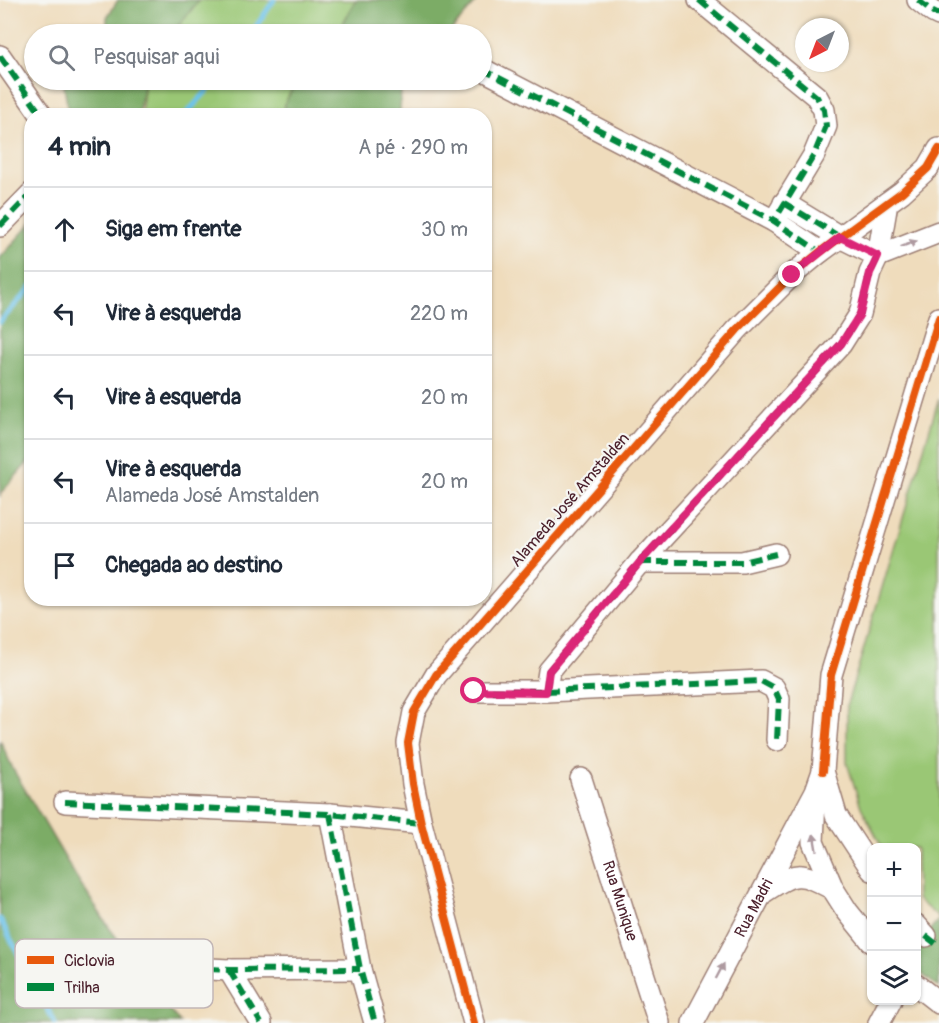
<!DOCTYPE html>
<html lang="pt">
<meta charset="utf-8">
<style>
:root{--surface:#fff;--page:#f2f2f3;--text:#1f2937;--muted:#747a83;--line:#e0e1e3}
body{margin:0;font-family:Pangolin,sans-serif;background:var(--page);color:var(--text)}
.controls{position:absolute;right:18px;bottom:18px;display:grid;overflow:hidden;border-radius:12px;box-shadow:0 2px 4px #0004}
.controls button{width:54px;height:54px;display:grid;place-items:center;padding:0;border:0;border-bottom:2px solid var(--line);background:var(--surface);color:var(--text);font:30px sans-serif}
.compass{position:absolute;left:795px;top:18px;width:54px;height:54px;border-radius:50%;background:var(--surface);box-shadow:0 2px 4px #0004;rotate:222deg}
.stop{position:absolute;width:18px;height:18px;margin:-14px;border:4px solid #db2777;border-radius:50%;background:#fff}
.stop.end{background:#db2777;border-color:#fff;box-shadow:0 2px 6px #0008}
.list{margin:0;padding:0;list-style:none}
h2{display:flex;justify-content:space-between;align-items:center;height:78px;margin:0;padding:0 24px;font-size:26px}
h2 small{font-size:20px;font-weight:400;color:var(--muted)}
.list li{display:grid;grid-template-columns:39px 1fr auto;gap:18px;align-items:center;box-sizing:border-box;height:84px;padding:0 24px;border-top:2px solid var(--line)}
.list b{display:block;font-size:22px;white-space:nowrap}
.list p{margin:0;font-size:20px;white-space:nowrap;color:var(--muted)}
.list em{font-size:20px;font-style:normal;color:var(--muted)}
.icon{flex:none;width:33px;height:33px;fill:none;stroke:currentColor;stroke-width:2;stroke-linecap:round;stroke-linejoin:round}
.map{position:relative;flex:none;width:939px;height:1023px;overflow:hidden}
.search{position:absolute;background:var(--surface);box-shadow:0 2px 4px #0004;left:24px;top:24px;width:468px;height:66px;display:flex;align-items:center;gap:15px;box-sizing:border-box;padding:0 21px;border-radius:33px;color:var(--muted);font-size:22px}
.panel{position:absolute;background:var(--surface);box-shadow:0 2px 4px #0004;left:24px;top:108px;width:468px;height:498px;border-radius:24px}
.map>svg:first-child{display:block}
.green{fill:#9ac775;stroke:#727350;stroke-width:1.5}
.forest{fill:#7bac66;stroke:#626648;stroke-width:1.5}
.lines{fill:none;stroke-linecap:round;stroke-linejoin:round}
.stream{stroke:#6dc3ea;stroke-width:5}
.minor-casing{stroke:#9c7e74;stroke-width:24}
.minor{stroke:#fff;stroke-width:21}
.quiet{stroke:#00873e;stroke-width:6;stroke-dasharray:12 6;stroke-linecap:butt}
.cycleway-casing{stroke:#f6f6f2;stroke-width:11}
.cycleway{stroke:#e8590c;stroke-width:8}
.oneway{fill:#ae9aa0}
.route{stroke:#db2777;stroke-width:8}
.labels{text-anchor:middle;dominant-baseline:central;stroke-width:4.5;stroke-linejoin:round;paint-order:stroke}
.street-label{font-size:16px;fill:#4a1f2b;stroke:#f6f6f2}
.key{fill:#f6f6f2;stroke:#c2b6b6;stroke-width:1.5}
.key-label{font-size:16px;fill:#4a1f2b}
</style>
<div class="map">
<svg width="939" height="1023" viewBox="0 0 939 1023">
<rect width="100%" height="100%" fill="#f6f6f2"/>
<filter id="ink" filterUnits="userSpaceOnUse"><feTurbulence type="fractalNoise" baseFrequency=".0167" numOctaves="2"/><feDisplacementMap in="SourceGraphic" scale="12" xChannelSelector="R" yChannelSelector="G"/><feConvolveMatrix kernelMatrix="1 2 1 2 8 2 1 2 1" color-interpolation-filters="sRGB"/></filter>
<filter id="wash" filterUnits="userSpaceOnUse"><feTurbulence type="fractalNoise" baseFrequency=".008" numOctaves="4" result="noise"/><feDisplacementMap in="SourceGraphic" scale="24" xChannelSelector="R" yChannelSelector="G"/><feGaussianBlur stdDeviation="1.35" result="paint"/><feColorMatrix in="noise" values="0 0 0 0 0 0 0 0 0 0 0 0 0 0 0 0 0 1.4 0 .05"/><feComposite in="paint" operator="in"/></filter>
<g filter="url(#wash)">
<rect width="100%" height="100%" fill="#efdcbc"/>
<g class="green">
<path d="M199,0h157l-19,34h-165z"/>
<path d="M145,80h152l-12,23 -2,12 -142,1z"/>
<path d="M939,398v520l-22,-19 -1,-51 -34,-1 -21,-40 -14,-44v-59z"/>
</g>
<g class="forest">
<path d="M118,0h81l-27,34h-65v-17z"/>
<path d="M356,0h122l-30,34h-111z"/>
<path d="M63,80h82l-7,35h-69z"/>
<path d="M297,80h112l-8,8 -1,27h-117l2,-12z"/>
<path d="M31,223v236l-31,35v3v-239z"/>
<path d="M0,740l14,31 61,104 35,54 28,36 25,36 17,22h-180z"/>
<path d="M939,919v69l-22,-18 -1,-24z"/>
</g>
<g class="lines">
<g class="stream">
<path d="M251,34l23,-34"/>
<path d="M184,116l33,-36"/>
<path d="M0,322l32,-36"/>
<path d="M0,919l55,104"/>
</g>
</g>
</g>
<g filter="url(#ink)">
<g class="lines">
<g class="minor-casing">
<g id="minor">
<path d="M699,0l118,97 7,13 2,16 -12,29 -40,66"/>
<path d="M918,0l15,12 6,3"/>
<path d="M0,56l42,60"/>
<path d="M482,69l292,152 46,31"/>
<path d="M784,203l56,34 38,19 61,-24"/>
<path d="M0,226l32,-33"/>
<path d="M640,562h102l34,-8"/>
<path d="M474,691h72l215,-10 13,7 5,11 -2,41"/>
<path d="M546,691l3,-20 91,-109 201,-218 19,-30 10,-41 8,-17 9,-53"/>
<path id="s1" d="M581,779l78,244"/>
<path d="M815,798l-2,44 20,47 14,22 25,31"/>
<path d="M65,802l265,12 91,9"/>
<path d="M330,814l30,155 15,54"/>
<path d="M872,870l-36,-55 -13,-44 8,-96 108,-357"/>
<path d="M764,892c32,-21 35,-21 69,-3"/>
<path d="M916,925l10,11"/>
<path d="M172,967l57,3 131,-1"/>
<path d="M229,970l32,53"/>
<path d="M916,985l23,18"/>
<path d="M474,1023l-53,-200 -8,-39 -5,-41 6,-31 22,-37 301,-345 55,-55 28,-23 82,-60 26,-24 11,-19"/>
<path id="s2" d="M693,1023l123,-232 7,-20"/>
<path d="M879,1023l12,-23"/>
</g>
</g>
<use href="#minor" class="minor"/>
<g class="quiet">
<path d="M699,0l118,97 7,13 2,16 -12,29 -40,66"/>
<path d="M918,0l15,12 6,3"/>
<path d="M0,56l42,60"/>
<path d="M482,69l292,152 46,31"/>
<path d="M784,203l56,34"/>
<path d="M0,226l32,-33"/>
<path d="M640,562h102l34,-8"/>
<path d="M474,691h72l215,-10 13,7 5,11 -2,41"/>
<path d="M546,691l3,-20 91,-109 201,-218 19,-30 10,-41 8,-17"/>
<path d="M65,802l265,12 91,9"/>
<path d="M330,814l30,155 15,54"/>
<path d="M926,936l13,10"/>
<path d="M172,967l57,3 131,-1"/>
<path d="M229,970l32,53"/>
</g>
<g class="cycleway-casing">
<g id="cycleway">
<path d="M823,771l8,-96 108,-357"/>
<path d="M474,1023l-53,-200 -8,-39 -5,-41 6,-31 22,-37 301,-345 55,-55 28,-23 82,-60 26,-24 11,-19"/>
</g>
</g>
<use href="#cycleway" class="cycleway"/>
</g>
<defs><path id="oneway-solid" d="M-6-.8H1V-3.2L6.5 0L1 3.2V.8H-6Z" transform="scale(1.5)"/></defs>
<g class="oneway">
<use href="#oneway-solid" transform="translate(909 244) rotate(-21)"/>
<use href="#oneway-solid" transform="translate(815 842) rotate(-100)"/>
<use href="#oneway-solid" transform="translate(720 971) rotate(-62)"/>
</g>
</g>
<g class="lines" filter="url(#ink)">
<path class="route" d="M474,691l72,1 3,-21 91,-109 201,-218 19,-30 10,-41 8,-17 -38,-19 -48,38"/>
</g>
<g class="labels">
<g class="street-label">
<text transform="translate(570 500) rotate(-49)">Alameda José Amstalden</text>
<text stroke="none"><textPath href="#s1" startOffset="128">Rua Munique</textPath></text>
<text stroke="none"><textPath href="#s2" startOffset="130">Rua Madri</textPath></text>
</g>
</g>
<rect x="15" y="939" width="198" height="69" rx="9" class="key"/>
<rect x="27" y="956" width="27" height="8" fill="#e8590c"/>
<rect x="27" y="983" width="27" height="8" fill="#00873e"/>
<g class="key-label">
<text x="64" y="966">Ciclovia</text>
<text x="64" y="993">Trilha</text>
</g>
</svg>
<div class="controls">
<button>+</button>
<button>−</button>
<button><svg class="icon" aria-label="layers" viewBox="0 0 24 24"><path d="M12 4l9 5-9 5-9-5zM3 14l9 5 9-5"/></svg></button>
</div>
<svg class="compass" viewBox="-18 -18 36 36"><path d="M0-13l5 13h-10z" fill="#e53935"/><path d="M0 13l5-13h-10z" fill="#747a83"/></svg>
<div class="stop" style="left:474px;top:691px"></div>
<div class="stop end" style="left:792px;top:275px"></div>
<div class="search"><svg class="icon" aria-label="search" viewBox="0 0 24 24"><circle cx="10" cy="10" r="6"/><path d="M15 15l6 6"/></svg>Pesquisar aqui</div>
<section class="panel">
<h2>4 min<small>A pé · 290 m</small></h2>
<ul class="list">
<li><svg class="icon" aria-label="ahead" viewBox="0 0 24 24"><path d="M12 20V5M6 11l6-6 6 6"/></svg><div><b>Siga em frente</b></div><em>30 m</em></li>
<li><svg class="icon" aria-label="left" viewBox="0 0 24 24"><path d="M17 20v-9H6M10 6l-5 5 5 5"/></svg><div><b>Vire à esquerda</b></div><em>220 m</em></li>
<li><svg class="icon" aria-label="left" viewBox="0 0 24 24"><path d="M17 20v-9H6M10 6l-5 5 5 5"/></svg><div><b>Vire à esquerda</b></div><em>20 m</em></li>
<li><svg class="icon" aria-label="left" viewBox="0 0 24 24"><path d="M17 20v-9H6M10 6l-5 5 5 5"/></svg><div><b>Vire à esquerda</b><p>Alameda José Amstalden</p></div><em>20 m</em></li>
<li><svg class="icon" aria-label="arrive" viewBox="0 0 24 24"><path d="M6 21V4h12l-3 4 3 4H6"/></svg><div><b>Chegada ao destino</b></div></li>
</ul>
</section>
</div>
